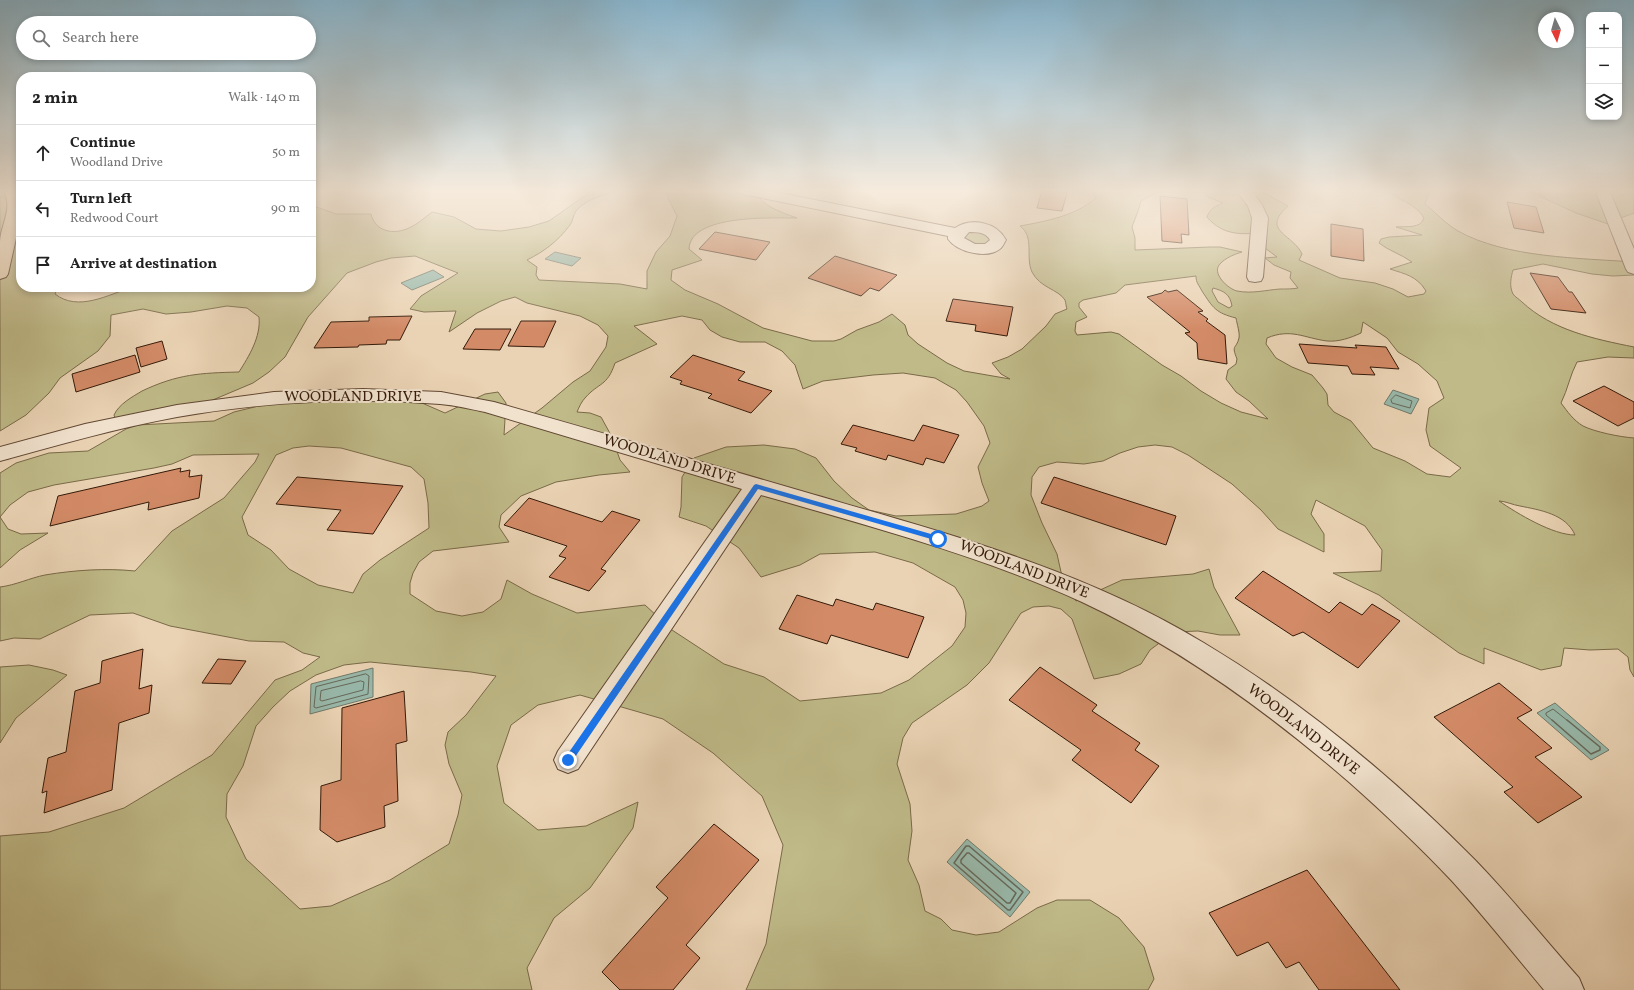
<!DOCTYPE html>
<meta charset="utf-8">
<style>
:root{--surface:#fff;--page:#f6f6f6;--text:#222;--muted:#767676;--line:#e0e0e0}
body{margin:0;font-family:Vollkorn,serif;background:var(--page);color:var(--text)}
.controls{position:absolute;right:12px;top:12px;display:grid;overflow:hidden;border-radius:8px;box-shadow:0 2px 6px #0003}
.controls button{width:36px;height:36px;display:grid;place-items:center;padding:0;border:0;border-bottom:1px solid var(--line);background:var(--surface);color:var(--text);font:20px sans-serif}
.compass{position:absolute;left:1538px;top:12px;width:36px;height:36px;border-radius:50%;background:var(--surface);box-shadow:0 2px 6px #0003;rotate:175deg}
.stop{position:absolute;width:12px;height:12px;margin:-9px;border:3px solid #1a73e8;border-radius:50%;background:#fff}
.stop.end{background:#1a73e8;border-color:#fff;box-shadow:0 1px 4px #0008}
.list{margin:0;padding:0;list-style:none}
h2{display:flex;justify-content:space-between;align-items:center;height:52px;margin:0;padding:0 16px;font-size:17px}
h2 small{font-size:13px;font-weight:400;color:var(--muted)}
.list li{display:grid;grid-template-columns:26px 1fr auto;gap:12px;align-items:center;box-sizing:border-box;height:56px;padding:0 16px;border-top:1px solid var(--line)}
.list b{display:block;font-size:15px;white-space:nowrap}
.list p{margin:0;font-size:13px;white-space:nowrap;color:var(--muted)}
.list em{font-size:13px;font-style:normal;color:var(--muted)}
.icon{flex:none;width:22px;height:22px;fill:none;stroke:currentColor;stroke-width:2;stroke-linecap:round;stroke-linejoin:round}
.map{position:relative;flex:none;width:1634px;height:990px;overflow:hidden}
.search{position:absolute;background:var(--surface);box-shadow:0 2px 6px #0003;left:16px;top:16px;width:300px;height:44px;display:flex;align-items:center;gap:10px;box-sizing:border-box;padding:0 14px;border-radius:22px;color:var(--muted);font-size:15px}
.panel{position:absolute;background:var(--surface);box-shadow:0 2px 6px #0003;left:16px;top:72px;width:300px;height:220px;border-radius:16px}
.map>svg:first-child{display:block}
.green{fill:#bfba88;stroke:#7a6a48;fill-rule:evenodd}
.water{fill:#98b8aa;stroke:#707869}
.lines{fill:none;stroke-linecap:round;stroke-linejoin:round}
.shore-far1{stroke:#666859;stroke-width:1}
.shore{stroke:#666859;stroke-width:1.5}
.building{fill:#d38b67;stroke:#341908}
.minor-casing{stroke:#624833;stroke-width:2}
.major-casing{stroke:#341908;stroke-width:2}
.minor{fill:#f1e2ce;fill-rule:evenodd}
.major{fill:#ead3b4;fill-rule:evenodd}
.route{fill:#1a73e8}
.labels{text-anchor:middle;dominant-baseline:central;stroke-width:4;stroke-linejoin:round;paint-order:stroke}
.street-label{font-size:15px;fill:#341908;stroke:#f1e2ce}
</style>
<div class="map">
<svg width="1634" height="990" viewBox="0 0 1634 990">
<rect width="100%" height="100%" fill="#ead3b4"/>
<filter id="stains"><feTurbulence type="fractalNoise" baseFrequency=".005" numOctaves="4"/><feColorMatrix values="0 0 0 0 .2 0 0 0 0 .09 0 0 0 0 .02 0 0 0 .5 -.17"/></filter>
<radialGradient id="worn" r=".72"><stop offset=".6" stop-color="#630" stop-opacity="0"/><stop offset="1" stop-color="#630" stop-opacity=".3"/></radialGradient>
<g class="green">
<path d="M593,190h27c-15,5 -33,8 -44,21 -3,4 -3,10 -6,14 -12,16 -25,26 -43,35l10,7 -1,8 3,5 81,4 27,5v-18l9,-19 14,-16 7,-20 -13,-26h89c9,16 27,22 44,28 -24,0 -107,-4 -108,31l13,11 -30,10 -1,10 14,10 33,14 45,24 49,13h22l7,-2 16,-9 22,-8 13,-8 13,11 3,10 10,9 29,19 17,8 46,8 -9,-5 -9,-11 16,-6 14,-8 24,-23 9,-12 12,-5c-1,-2 -1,-6 -2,-9 -7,-11 -25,-12 -33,-28 -7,-15 3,-35 -12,-46 27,-5 55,-10 76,-28l-6,-8h70l-19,11 -3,10 -6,16 3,11v12l75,-3h10l22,5c-7,2 -17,6 -22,12 -9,9 8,25 17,27 15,3 29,-1 43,-2 6,0 13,0 18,-1l-8,-10 1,-6 -17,-7 -9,-7 12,-1 -12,-9v-16c-22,3 -42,4 -58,-15 3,-9 9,-11 16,-14l-15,-6 -7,-7h58l29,16c-28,25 5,28 14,48l-3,6 41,18 35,5 18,6 15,8 16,-3 2,-3c-9,-15 -21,-17 -36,-22l22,-7c-11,-8 -23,-11 -33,-19l2,-4 8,-2 33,-2 -26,-8c10,-1 25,2 28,-9 -8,-15 -26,-17 -37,-28h43l-5,14c11,9 21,20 33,27 48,27 122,27 176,31v13l-21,1 -21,-2 -49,-10 -30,6c-2,7 -4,16 0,24 2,3 6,5 9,8 30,28 72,37 112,45v11l-26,-1 -31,5c-7,13 -9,27 -16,41 6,8 12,17 22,23 12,6 37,11 51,12v239l-4,-7 -2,-13 -10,-8 -28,1 -26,-2 -3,18 -20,4 -57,-22v16l-25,-11 -80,-58 -46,-22 48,-2 1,-21 -17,-24 -49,-26 -5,14 13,20v18l-46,-23 -17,-19 -29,-26 -44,-29 -16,-8 -17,-2 -17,2 -18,6 -17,8 -19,3 -27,-2 -18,5 -7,10 -1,18 11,28 15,31 4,18 15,29 46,-21 71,-6 16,-5 5,18 26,48h-20l-22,-4 -24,1 -24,18 -9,14 -22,10 -25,5 -22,-60 -11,-10 -12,-3 -16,1 -12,6 -32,50 -22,22 -55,38 -9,15 -6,26 13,40 2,27 -4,29 11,25 6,26 16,8 11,11 24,5 23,-3 38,-24 20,-8h33l29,18 25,29 10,32 -6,11h-402l20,-46 17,-99 -21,-49 -49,-43 -50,-34 -83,-24 -42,10 -27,20 -14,41 7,37 34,27 48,-4 52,-24 -5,26 -43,60 -36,30 -27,50 5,22h-532v-154l49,-4 75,-24 88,-53 63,-75 27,-10 18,-13 -17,-4 -19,-11 -35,-1 -79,-15 -37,-13 -43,2 -50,24 -26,-1 -14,3v-54c16,-2 30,-9 45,-12 30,-5 61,-7 90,-4l37,-40 52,-33 31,-36 4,-8 -66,1 -21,9 -18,4 -100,17 -26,7 -18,13 -10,12 8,12 13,5 27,-1 -28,17 -20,18v-95l16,-10 33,-10 39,-2 38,-22 11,-4 77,-4 20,-9 33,-8 83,-3h48l24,2 23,10 40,-19 13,-2 8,11 -2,32 38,-27 31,-26 17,-11 16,-24 2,-11 -10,-11 -18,-9 -53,-13 -12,-6 -14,4 -24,12 -28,19 7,-21 -32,1 -14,-3 11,-13 37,-23 -43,-17 -24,2 -15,4 -29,11 -39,44 -23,40 -16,15 -16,11 -45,19 -93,16 -1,-3c5,-11 18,-18 28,-24 36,-17 58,-18 97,-19 10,-16 22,-35 20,-55l-12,-9 -20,-2 -36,6 -25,2 -23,-5 -32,6 -1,21 -12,15 -38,27 -11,15 -23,22 -26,16v-234l14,-1 7,-5v96h37l-3,7c23,18 53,1 77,-7h179v-82l25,9h35c4,18 23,21 38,14 9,-4 15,-10 23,-16l22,5 22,12 25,2 28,-4 20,-6zM1196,276c0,7 3,9 6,15 11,17 14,22 34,27 1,6 4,15 3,20 -3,12 -8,6 -2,21l-1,5 -8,6 -2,9 10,13 13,9 19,18 -27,-7 -20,-9 -20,-12 -20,-15 -19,-11 -43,-31 -8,-2 -34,3 -2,-4 1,-9 11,-5 -8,-10v-4l4,-3 33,-7 9,-8zM1213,288c11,3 17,6 19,18l-3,2 -11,-6 -6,-11zM682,316l20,4 8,10 12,7 18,5h25l17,9 13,14 8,24 20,-8 50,-6 30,-2 32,5 21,12 11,12 17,24 6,17 -12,24 4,16 7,18 -7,5 -26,8 -60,2 -27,-6 -17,-12 -18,-17 -18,-23 -21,-9 -31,-4 -38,2 -32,11 -12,19 -1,30 -2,10 27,9 33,22 22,29 39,-12 20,-11 55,-2 38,11 42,24 8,13 3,13 -1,14 -13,19 -43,34 -28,13 -81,8 -36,-24 -40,-13 -52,-34 -27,-25 -68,8 -45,-19 -25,-14 -6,19 -18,13 -21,4 -26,-5 -26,-17v-11l3,-10 6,-11 14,-11 76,-9 -10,-15 2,-12 20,-19 35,-14 43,-7 31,-3 -10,-12 -8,-23 -11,-20 -11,-4 -13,-1c2,-5 5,-11 8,-14 14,-16 22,-11 30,-35l42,-19 -23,-18zM1363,322l24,16 11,14 20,12 19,17 7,17 -15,10 -3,22 4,16 31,22 -11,9 -23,-3 -22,-13 -32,-13 -22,-27 -17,-9 -6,-7 -1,-11 -4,-6 -11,-13 -20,-8 -16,-9 -10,-14 1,-6c24,-10 37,0 60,3 12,1 23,-3 34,-8zM309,446l32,2 70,19 13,12 4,24 1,25 -49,32 -17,14 -10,19 -35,-8 -29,-16 -18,-19 -23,-15 -6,-18 34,-62 17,-7zM1499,501c6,0 14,4 21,5 20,4 46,8 55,29 -22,0 -57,-21 -76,-34zM370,662l101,10 25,4 -30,39 -18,17 -3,13 4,19 13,31 -4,20 -9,29 -59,36 -59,26 -31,3 -54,-50 -20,-42 1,-23 16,-28 13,-40 17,-19 17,-16 26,-16 28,-10z"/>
<path d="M1526,190h108v23l-16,6 -7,6 -35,-12z"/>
<path d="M977,230l15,7 -3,7 -19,1 -9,-10 2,-2z"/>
<path d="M29,665l24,5 14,5 -51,43 -16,25v-76z"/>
</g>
<g class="water">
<path d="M555,252l26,6 -9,8 -27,-7z"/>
<path d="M433,270l11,7 -32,13 -11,-7z"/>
<path d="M1393,390l26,9 -8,15 -27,-10z"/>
<path d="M373,668v29l-63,17 1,-30z"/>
<path d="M1555,703l54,47 -18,10 -54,-47z"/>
<path d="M967,839l63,53 -20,25 -63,-55z"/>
</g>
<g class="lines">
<g class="shore-far1">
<path d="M1396,395l16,6 -2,7 -18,-5 -1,-3z"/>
<path d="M366,674l3,2 -1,18 -52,14 -2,-1 2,-20z"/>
<path d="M361,681l3,1 -1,8 -41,11 -2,-1 1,-9z"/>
<path d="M1553,721l-7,-6v-2l7,-4 15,12"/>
</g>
<g class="shore">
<path d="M1552,720l39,34 9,-4v-3l-33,-27"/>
<path d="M966,846h3l54,46 -13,18h-2l-54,-47z"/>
<path d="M967,853h2l47,40 -6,10h-3l-46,-40v-3z"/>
</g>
</g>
<g class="building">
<path d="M1042,190l25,3 -5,18 -25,-3z"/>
<path d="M1160,196l27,3 2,36 -8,-1 1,9 -20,-2z"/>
<path d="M1507,202l29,5 8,26 -30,-5z"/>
<path d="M1331,224l32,5 1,32 -33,-5z"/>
<path d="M715,232l55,10 -14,18 -57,-11z"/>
<path d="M835,256l62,19 -18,16 -9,-3 -9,8 -53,-18z"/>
<path d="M1530,273l28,4 11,15h3l14,21 -35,-4z"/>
<path d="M1165,290l3,2 9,-2 26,21 -5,1 10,7 -2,2 19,14 2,29 -29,-5 -1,-16 -12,-10 5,-1 -43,-35 15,-4z"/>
<path d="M953,299l60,8 -6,29 -32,-5 1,-6 -30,-4z"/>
<path d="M412,316l-12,24h-13l-1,4 -27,1 -1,2 -44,1 17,-26 38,-1v-4z"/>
<path d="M521,321h35l-12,26 -36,-1z"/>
<path d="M475,329h36l-11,21 -37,-1z"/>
<path d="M162,341l5,18 -26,8 -5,-19z"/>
<path d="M1299,344l58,4 -2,-3 31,2 13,22 -29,-2 5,8 -23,-1 -4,-8 -40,-3z"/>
<path d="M135,355l5,17 -64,20 -4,-18z"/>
<path d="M693,355l52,17 -7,8 34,11 -21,22 -43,-15 4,-4 -32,-10 2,-3 -12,-4z"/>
<path d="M1604,386l30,16v16l-16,8 -45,-25z"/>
<path d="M853,425l61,16 9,-16 36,10 -15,28 -18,-5 -3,7 -35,-10 -2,5 -31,-9 2,-3 -16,-4z"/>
<path d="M181,468l-1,4 10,-2 -1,7 13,-2 -3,23 -51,12 1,-8 -99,24 8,-30z"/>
<path d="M297,477l106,9 -30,48 -46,-4 14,-20 -65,-6z"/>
<path d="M1054,477l122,39 -10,29 -125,-42z"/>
<path d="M529,498l73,24 10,-11 28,9 -39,49 5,2 -17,20 -40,-14 17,-19 -7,-2 8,-10 -63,-21z"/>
<path d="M1263,571l66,42 11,-11 22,13 10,-11 28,17 -42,47 -55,-36 -10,4 -58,-38z"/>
<path d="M797,595l36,11 3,-7 37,11 3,-7 48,14 -16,41 -77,-23 -4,9 -48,-15z"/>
<path d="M143,649l-4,40 13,-4 -3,28 -30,10 -7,67 -68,23 3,-22 -5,2 6,-35 18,-6 9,-61 25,-8 2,-22z"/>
<path d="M218,659l28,2 -15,23 -29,-1z"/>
<path d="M1040,667l57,38 -5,6 48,32 -5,7 24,16 -28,37 -59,-43 9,-10 -72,-50z"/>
<path d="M1499,683l33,27 -15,8 35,30 -17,9 47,40 -44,26 -34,-31 9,-5 -79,-70z"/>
<path d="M404,691l3,50 -11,3 2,57 -14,5 1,21 -48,15 -17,-12 1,-44 20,-6 1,-72z"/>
<path d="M714,824l45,36 -73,85 14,13 -27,32h-53l-18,-18 66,-74 -12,-11z"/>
<path d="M1307,870l93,120h-81l-20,-28 -13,6 -18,-26 -31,14 -28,-43z"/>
</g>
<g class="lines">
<g class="minor-casing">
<g id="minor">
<path d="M736,190h29l190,38c16,-11 42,-6 51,12 -2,3 -3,6 -5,8 -13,12 -44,4 -53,-9v-3l-205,-42 -5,-1zM969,232c8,0 17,0 21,8l-5,4h-10l-11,-6z"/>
<path d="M1236,190h15l11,15 6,13 -5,59 -2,4 -6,1 -6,-1 -2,-4 5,-59 -4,-12z"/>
<path d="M1595,190h14l25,59v25l-6,-2 -2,-3z"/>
<path d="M363,389l78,3 53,10c107,30 214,62 321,93 134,39 269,75 389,148 97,58 191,136 271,217 36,37 69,79 104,118l5,12h-40c-30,-36 -60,-74 -92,-109 -33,-35 -67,-67 -103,-99 -82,-71 -169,-134 -267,-180 -103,-47 -213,-76 -321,-107l-183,274 -10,4 -10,-4 -4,-9 4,-9 184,-262 -257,-77c-15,-3 -30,-7 -45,-8 -87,-7 -177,-2 -263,13 -60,11 -119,28 -177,44v-14l85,-23 92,-19 97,-13z"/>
</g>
</g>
<g class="major-casing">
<path id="major" d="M3,190h14l4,6v20l-13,58 -2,3 -6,2c0,-12 0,-25 0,-38 1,-17 14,-34 3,-51z"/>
</g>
<use href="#minor" class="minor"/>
<use href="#major" class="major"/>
</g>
<linearGradient id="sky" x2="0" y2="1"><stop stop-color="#88b6cf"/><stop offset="0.58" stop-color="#f6ebdd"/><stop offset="1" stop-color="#f6ebdd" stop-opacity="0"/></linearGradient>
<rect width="1634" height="329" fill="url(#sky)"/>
<path class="route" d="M756,484l182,52 3,3 -3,2 -180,-52 -187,274h-6l-2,-3 2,-2 189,-273z"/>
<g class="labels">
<g class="street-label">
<text x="353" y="397">WOODLAND DRIVE</text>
<text transform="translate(669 460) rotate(17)">WOODLAND DRIVE</text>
<text transform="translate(1024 570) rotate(21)">WOODLAND DRIVE</text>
<text transform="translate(1303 730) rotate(38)">WOODLAND DRIVE</text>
</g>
</g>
<rect width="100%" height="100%" filter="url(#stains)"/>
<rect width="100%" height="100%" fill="url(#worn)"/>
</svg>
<div class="controls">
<button>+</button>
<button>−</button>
<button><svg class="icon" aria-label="layers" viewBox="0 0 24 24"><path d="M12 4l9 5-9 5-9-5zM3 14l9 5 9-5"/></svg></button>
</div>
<svg class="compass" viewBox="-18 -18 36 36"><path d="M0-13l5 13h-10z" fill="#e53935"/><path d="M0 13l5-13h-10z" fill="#767676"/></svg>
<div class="stop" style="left:938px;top:539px"></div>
<div class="stop end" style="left:568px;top:760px"></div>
<div class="search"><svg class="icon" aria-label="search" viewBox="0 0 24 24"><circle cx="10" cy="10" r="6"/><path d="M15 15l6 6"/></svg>Search here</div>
<section class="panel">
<h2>2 min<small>Walk · 140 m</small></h2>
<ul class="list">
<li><svg class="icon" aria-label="ahead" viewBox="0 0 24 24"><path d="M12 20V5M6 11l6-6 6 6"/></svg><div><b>Continue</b><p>Woodland Drive</p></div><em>50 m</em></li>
<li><svg class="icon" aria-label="left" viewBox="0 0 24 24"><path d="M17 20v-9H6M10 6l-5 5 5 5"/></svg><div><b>Turn left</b><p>Redwood Court</p></div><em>90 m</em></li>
<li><svg class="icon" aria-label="arrive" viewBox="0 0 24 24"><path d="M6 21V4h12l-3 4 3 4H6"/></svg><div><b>Arrive at destination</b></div></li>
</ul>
</section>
</div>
